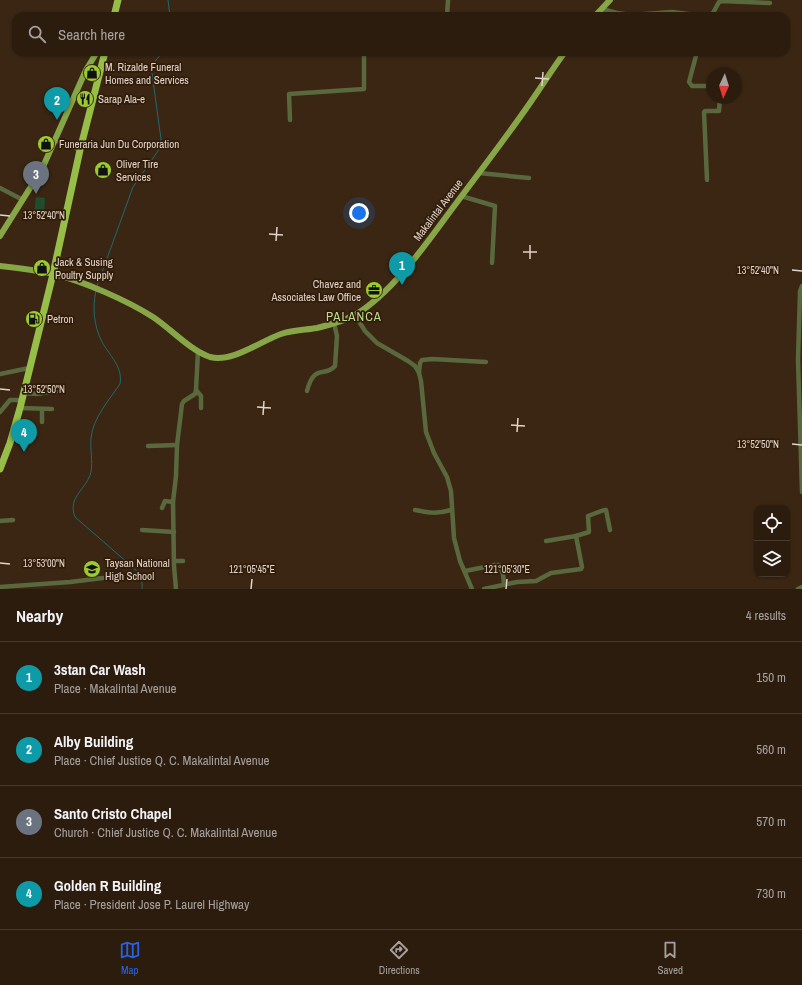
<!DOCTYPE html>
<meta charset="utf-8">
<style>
:root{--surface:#2c1c0e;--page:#38291c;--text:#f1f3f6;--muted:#a6a19e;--line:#483a2e;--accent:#2563eb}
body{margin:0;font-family:"Archivo Narrow",sans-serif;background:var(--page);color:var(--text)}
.controls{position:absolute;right:12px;bottom:12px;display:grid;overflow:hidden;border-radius:8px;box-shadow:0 1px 3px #0004}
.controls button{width:36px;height:36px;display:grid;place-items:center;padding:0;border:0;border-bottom:1px solid var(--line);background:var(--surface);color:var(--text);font:20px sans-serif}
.compass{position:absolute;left:706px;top:68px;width:36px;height:36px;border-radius:50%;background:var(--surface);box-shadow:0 1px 3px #0004;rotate:184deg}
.you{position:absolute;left:359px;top:213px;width:14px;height:14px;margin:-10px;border:3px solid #fff;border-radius:50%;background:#1a73e8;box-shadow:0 0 0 6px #1a73e833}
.badge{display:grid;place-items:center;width:26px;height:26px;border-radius:50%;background:var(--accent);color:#fff;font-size:13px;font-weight:700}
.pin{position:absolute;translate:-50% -33px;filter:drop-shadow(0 1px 2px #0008)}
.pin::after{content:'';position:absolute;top:21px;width:14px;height:12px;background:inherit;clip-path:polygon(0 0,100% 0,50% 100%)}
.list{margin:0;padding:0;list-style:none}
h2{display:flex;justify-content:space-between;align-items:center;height:52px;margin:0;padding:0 16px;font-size:17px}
h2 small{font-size:13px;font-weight:400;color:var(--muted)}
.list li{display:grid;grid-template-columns:26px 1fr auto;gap:12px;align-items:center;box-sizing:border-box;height:72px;padding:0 16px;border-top:1px solid var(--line)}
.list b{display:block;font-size:15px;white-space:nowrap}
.list p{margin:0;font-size:13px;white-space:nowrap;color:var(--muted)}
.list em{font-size:13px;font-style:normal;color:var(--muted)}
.icon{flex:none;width:22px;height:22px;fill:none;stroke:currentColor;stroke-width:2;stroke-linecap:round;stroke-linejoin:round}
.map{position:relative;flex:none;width:802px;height:589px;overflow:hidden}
.search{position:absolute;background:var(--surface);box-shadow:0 1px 3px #0004;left:12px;right:12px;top:12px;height:44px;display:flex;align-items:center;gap:10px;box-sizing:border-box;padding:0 14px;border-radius:12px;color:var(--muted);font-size:15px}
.sheet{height:340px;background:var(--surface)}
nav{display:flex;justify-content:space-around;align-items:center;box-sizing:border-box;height:56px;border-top:1px solid var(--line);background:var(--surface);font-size:11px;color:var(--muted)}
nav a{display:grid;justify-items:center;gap:2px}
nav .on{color:var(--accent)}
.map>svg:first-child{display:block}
.green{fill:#1e4f2d}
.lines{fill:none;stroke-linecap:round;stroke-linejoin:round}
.stream{stroke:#1e6b70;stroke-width:1}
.minor{stroke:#59693d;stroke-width:4.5}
.major{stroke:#86a647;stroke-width:6}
.highway{stroke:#97be49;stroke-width:7}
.ticks{fill:none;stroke:#e2d4c9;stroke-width:1.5}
.labels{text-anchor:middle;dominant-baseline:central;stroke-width:3.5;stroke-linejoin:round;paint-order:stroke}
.poi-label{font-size:11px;fill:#e2d4c9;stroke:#301c09;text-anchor:start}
.street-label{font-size:11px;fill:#e2d4c9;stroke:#301c09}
.quarter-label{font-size:13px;letter-spacing:1px;fill:#bfda91;stroke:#301c09}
.ticks-label{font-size:10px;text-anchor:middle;fill:#e2d4c9;stroke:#301c09;stroke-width:3.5;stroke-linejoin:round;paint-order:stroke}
</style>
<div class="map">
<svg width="802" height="589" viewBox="0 0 802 589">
<rect width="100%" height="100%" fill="#3a2613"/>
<path class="green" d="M36,197l9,1 -1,17 -10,-1z"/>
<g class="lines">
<g class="stream">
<path d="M168,0l2,16"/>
<path d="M97,286l36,-99 25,-36 3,-12 -10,-73 12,-14"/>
<path d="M96,291c-4,17 -2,35 6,51 8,14 21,25 18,42 -11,16 -27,34 -29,54 -1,12 2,23 0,34 -4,17 -24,25 -16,45l61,53c4,6 7,11 6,19"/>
</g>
<g class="minor">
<path d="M602,9l15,4 15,2 40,-3 32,4"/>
<path d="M447,16l1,-16"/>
<path d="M707,16l6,-3 6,-11 3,-1 48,2"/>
<path d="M697,52l-8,30 3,4h20"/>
<path d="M290,120l-1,-26 75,-5v-37"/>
<path d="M55,140l25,10"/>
<path d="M479,173l50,5"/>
<path d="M707,180l-3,-68 1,-1h14l1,-13"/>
<path d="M0,188l23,12"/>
<path d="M461,196l34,10 -3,57"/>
<path d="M802,286l-2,5 -2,69 4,132"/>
<path d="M355,315l10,16 12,12 31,18 7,5 4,7 2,8 5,51 8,21 13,24 4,14 3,47 6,23 12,28"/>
<path d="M419,373l1,-10 2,-3 10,-1 54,3"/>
<path d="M0,374l29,-6"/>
<path d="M196,390l5,6v12"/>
<path d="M307,391c7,-28 18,-13 28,-25l2,-30 -3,-13"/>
<path d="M23,393l14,1 25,-4"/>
<path d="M20,408l32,1"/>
<path d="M0,412l10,-12h12"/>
<path d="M42,422v-13"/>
<path d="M148,446l29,-1"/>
<path d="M162,508l3,-7 8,1"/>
<path d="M415,510c15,3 22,4 36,0"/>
<path d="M0,521l13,-1"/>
<path d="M142,530l32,2"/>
<path d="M546,541l30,-5"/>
<path d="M174,561h9"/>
<path d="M465,571l30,-6h4l4,9 1,10"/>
<path d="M0,587l70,-5 33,-4"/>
<path d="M176,589l-2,-23 -1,-64 3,-26 1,-31 5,-41 2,-3 11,-7 1,-4 2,-39"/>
<path d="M484,589l33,-7 19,-1 15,-8 30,-4 1,-2 -6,-31 13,-4 -1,-16 16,-6h2l4,20"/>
<path d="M798,589l4,-2"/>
</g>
<g class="major">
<path d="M595,16l15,-16"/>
<path d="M0,236l42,-67 44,-99 11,-18"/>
<path d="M0,266c18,2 36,4 54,8 29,7 74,27 99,43 18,12 38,34 57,40 22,6 51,-16 71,-23 12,-4 24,-4 36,-6 12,-3 27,-7 38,-13 35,-21 67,-65 91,-98 28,-38 57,-75 84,-114 12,-17 23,-35 35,-51"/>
</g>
<g class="highway">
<path d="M114,16l4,-16"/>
<path d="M0,469l10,-26 10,-35 33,-134 27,-124 25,-98"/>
</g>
</g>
<path class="ticks" d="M535,78l14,1M542,86l1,-14M0,215l10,1M269,234l14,1M276,241l1,-14M523,252h14M530,259v-14M792,270l10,1M0,389l10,1M257,407l14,1M263,415l1,-14M511,425l14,1M517,432l1,-14M792,444l10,1M0,563l10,1M251,589l1,-10M506,589l1,-10"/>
<defs>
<g id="shop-disc" transform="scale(0.9)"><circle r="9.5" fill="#9dca30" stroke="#301c09"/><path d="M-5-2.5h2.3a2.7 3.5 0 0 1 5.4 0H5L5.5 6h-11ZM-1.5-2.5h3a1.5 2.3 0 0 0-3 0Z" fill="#111"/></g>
<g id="restaurant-disc" transform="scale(0.9)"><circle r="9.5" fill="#9dca30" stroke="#301c09"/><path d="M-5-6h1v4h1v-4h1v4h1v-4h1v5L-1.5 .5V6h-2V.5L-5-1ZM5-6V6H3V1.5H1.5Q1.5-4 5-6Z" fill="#111"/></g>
<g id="office-disc" transform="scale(0.9)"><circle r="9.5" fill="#9dca30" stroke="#301c09"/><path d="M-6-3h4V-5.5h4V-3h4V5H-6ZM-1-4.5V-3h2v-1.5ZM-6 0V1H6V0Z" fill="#111"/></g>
<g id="fuel-disc" transform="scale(0.9)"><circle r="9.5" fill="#9dca30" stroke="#301c09"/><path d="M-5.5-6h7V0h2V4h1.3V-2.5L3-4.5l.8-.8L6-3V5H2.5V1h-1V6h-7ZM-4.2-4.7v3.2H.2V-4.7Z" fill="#111"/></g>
<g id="school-disc" transform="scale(0.9)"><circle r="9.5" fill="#9dca30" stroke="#301c09"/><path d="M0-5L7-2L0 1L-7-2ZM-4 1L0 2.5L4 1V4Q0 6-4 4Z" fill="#111"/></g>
</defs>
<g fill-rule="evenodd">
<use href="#shop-disc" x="92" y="73"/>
<use href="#restaurant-disc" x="85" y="99"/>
<use href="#shop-disc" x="46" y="144"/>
<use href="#shop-disc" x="103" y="170"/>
<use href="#shop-disc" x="42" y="268"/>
<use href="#office-disc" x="374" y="290"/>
<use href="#fuel-disc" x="34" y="319"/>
<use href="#school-disc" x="92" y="569"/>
</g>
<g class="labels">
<g class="poi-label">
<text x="105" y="67">M. Rizalde Funeral<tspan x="105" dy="13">Homes and Services</tspan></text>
<text x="98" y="99">Sarap Ala-e</text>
<text x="59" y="144">Funeraria Jun Du Corporation</text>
<text x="116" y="164">Oliver Tire<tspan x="116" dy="13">Services</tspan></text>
<text x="55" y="262">Jack &amp; Susing<tspan x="55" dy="13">Poultry Supply</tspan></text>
<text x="361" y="284" text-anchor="end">Chavez and<tspan x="361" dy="13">Associates Law Office</tspan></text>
<text x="47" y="319">Petron</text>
<text x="105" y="563">Taysan National<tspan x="105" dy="13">High School</tspan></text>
</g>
<g class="street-label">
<text transform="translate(438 210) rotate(-53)">Makalintal Avenue</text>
</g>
<g class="quarter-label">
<text x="354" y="316">PALANCA</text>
</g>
</g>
<g class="ticks-label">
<text x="44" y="219">13°52'40"N</text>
<text x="758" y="274">13°52'40"N</text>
<text x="44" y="393">13°52'50"N</text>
<text x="758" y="448">13°52'50"N</text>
<text x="44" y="567">13°53'00"N</text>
<text x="252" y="573">121°05'45"E</text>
<text x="507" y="573">121°05'30"E</text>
</g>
</svg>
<div class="controls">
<button><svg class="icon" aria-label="locate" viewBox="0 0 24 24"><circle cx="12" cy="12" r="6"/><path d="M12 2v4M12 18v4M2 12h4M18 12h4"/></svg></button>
<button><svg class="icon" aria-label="layers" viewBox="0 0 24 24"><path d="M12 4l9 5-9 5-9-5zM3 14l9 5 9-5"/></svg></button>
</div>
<svg class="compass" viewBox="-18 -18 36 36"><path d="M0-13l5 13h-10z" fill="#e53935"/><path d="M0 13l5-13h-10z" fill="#a6a19e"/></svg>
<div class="you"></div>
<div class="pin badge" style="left:402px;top:285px;background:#0f9aa8">1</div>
<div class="pin badge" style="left:57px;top:120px;background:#0f9aa8">2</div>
<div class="pin badge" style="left:36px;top:194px;background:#6b7280">3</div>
<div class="pin badge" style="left:24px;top:452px;background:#0f9aa8">4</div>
<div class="search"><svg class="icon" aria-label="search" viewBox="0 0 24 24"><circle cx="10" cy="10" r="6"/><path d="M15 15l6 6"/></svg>Search here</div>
</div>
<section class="sheet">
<h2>Nearby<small>4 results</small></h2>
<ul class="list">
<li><span class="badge" style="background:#0f9aa8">1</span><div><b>3stan Car Wash</b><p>Place · Makalintal Avenue</p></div><em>150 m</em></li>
<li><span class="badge" style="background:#0f9aa8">2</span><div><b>Alby Building</b><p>Place · Chief Justice Q. C. Makalintal Avenue</p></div><em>560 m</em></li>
<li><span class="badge" style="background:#6b7280">3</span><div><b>Santo Cristo Chapel</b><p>Church · Chief Justice Q. C. Makalintal Avenue</p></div><em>570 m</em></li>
<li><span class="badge" style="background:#0f9aa8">4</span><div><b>Golden R Building</b><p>Place · President Jose P. Laurel Highway</p></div><em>730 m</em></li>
</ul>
</section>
<nav>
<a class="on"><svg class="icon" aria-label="map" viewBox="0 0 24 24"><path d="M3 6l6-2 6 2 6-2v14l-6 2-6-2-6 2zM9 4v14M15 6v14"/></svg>Map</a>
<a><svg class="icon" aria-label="directions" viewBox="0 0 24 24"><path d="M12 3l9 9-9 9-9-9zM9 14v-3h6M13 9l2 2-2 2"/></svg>Directions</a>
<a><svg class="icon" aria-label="saved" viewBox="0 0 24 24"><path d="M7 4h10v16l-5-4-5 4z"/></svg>Saved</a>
</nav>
